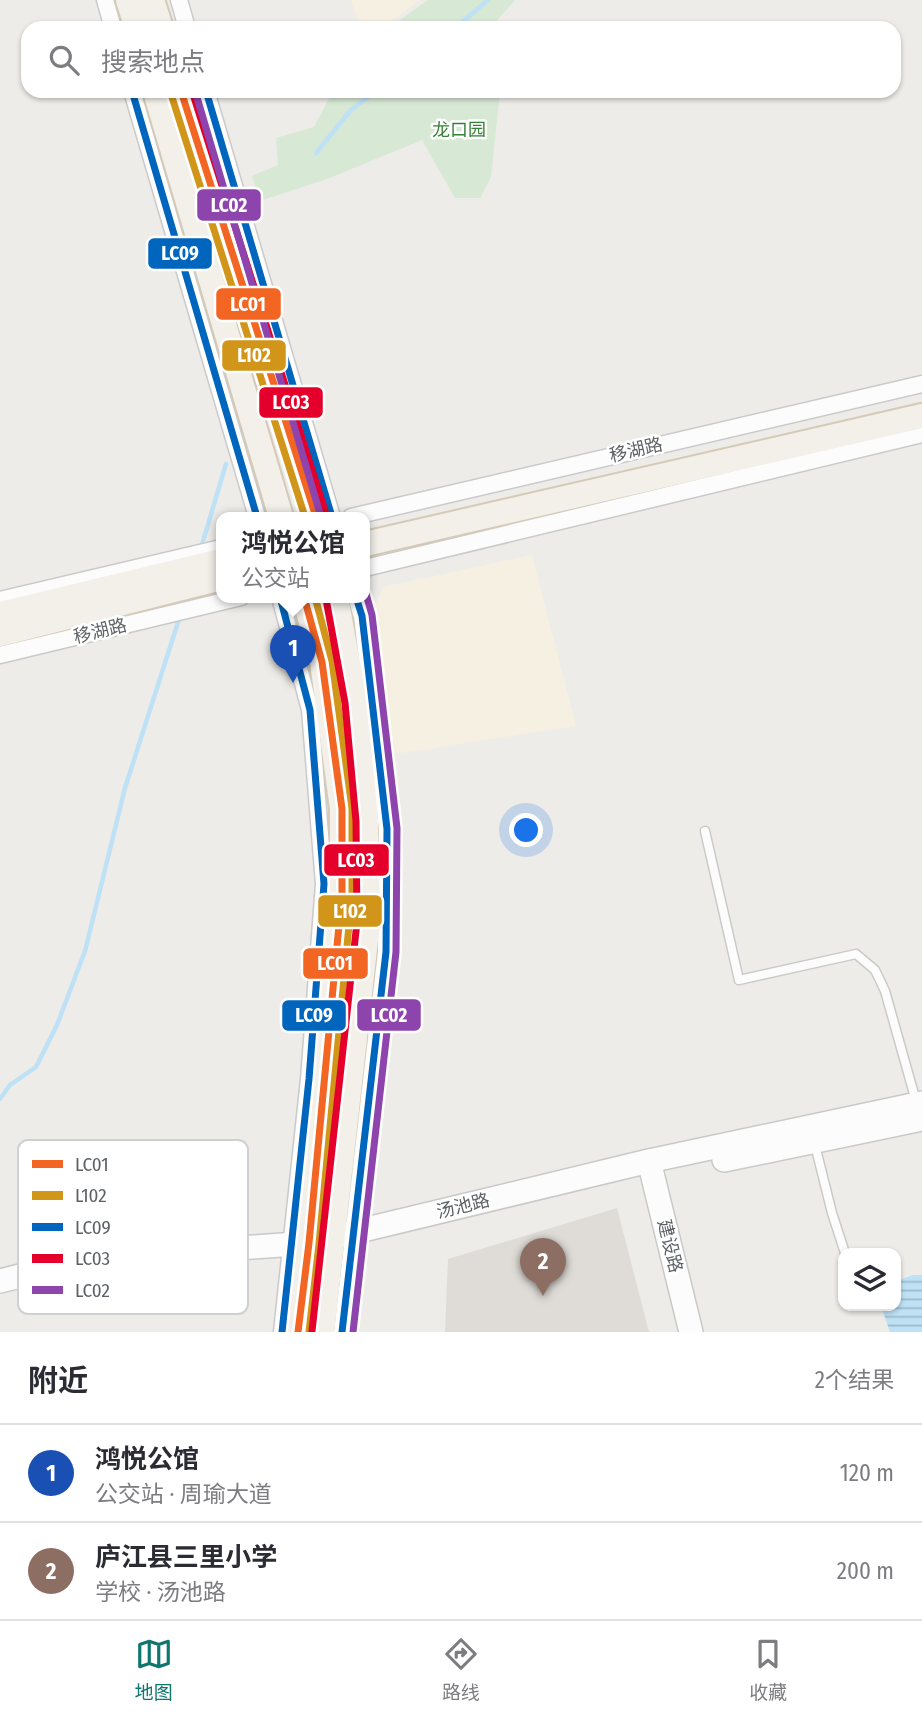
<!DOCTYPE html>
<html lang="zh">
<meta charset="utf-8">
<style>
:root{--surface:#fff;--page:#f7f7f7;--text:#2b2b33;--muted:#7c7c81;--line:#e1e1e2;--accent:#0f766e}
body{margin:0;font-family:"Fira Sans Condensed","Noto Sans SC",sans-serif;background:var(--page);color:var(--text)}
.controls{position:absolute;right:21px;bottom:21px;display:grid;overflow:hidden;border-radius:14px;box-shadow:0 2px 5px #0004}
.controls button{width:63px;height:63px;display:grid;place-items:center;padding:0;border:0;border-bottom:2px solid var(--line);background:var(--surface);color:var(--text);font:35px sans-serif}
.you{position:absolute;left:527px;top:831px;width:24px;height:24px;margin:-18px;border:5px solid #fff;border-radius:50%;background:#1a73e8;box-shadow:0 0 0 10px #1a73e833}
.badge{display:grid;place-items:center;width:46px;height:46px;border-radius:50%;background:var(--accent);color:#fff;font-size:23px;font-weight:700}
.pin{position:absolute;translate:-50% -58px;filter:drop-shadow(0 2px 4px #0008)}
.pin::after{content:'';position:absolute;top:37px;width:24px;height:21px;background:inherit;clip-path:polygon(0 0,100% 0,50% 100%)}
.popup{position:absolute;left:216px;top:512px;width:154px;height:91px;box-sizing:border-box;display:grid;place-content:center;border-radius:14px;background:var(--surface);filter:drop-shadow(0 2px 5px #0005);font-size:23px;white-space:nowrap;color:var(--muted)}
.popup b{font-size:26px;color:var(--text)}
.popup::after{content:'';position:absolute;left:50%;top:100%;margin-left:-14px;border:14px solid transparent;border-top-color:var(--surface)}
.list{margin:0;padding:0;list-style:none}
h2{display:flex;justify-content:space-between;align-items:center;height:91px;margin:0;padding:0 28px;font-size:30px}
h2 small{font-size:23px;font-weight:400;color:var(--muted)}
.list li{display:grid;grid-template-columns:46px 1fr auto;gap:21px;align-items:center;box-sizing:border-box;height:98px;padding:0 28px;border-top:2px solid var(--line)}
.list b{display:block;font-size:26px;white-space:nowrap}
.list p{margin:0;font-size:23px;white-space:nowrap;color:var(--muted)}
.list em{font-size:23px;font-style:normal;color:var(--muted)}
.icon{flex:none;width:38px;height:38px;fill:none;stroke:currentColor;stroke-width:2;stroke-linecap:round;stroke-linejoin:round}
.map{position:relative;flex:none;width:922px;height:1332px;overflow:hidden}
.search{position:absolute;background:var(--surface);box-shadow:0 2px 5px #0004;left:21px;right:21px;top:21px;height:77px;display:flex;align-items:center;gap:18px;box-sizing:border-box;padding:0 24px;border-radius:21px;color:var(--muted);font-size:26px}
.sheet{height:287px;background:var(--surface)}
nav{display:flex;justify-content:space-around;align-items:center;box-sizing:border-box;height:98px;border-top:2px solid var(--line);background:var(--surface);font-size:19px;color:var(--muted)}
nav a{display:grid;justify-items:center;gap:4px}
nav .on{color:var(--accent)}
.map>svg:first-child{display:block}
.commercial{fill:#f5f0e2}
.education{fill:#dfdcd8}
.green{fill:#d7e8d4}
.water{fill:url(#water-rules)}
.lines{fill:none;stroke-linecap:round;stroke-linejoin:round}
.stream{stroke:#bee1f5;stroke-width:4.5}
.lane-casing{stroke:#cacaca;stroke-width:11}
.street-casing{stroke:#cacaca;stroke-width:19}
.secondary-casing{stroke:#c9c9c9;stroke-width:26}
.primary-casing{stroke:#d4cab7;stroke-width:28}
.lane{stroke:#fcfcfc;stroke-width:8}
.street{stroke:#fcfcfc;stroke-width:16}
.secondary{stroke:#fcfcfc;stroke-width:23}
.primary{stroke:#f2f0e9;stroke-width:24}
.bus-1-casing{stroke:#fff;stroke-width:12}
.bus-2-casing{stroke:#fff;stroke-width:12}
.bus-3-casing{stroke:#fff;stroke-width:12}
.bus-4-casing{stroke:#fff;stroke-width:12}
.bus-5-casing{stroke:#fff;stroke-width:12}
.bus-1{stroke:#f26522;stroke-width:7}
.bus-2{stroke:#d1951a;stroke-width:7}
.bus-3{stroke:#0065bd;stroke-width:7}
.bus-4{stroke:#e4002b;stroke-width:7}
.bus-5{stroke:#8e44ad;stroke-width:7}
.labels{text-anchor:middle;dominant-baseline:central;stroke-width:5;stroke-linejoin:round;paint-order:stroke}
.park-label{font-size:18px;fill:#398139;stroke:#fff}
.street-label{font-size:18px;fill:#5e6266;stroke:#fff}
.key{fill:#fff;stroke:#cfd0d1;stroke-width:2}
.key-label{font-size:19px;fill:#5e6266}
.line-badge{stroke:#fff;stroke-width:2.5}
.badge-label{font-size:19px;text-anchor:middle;font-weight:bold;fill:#fff}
</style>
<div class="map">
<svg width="922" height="1332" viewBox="0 0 922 1332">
<defs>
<pattern id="water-rules" width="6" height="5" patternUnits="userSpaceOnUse" patternTransform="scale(1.75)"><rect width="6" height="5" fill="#bee1f5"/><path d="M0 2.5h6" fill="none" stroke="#9ebaca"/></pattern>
</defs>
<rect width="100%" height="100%" fill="#edece8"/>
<g class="commercial">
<path d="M351,0h69l-38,28h-22z"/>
<path d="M532,555l44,171 -180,28 -25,-140 12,-27z"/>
</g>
<path class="education" d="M617,1208l32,124h-204l3,-73z"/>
<g class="green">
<path d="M428,0h87l-21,24 1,4h-106z"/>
<path d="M333,91h167l-9,86 -11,21h-25l-33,-58 -95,39 -67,22 -8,-25 26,-11 -2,-27 38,-11z"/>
</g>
<path class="water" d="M913,1275h9v57h-32l-9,-26h15v-25z"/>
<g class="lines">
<g class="stream">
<path d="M455,28l33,-28"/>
<path d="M316,153l35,-43 25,-19"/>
<path d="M201,548l25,-84"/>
<path d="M0,1099l10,-14 26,-18 21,-42 28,-74 40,-163 55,-172"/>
</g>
<g class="lane-casing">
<g id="lane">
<path d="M705,831l34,149 117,-26 19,16 10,21 31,110"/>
<path d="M815,1145l17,68 13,40"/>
</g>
</g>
<g class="street-casing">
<g id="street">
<path d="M105,0l8,28"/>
<path d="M179,0l8,28"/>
<path d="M132,91l125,426"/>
<path d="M206,91l126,426"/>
<path d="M351,517l571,-133"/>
<path d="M365,568l557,-134"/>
<path d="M280,597l30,113 14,174 -15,195 -27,253"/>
<path d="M0,600l221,-52"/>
<path d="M0,655l241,-58"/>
<path d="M342,1332l44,-380 1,-123 -25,-213 -6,-19"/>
</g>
</g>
<g class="secondary-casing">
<g id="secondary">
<path d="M724,1160l198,-41"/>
<path d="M649,1161l42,171"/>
<path d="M0,1281l87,-22 222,-16 340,-82 273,-58"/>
</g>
</g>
<g class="primary-casing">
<g id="primary">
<path d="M128,0l9,28"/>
<path d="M152,0l9,28"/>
<path d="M155,91l126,426"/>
<path d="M181,91l135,426"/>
<path d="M365,544l557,-128"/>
<path d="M0,614l221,-53"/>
<path d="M0,634l221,-56"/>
<path d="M298,1332l11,-89 33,-350v-84l-20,-147 -18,-65"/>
<path d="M322,1332l46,-410 -2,-102 -11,-118 -19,-105"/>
</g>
</g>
<use href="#lane" class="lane"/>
<use href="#street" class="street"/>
<use href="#secondary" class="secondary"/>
<use href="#primary" class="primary"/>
<g class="bus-1-casing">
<g id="bus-1">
<path d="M181,91l135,426"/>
<path d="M298,1332l11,-89 33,-350v-84l-20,-147 -18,-65"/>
</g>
</g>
<g class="bus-2-casing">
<g id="bus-2">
<path d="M171,94l134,423"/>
<path d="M309,1332l10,-88 33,-351v-85l-20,-147 -17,-64"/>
</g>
</g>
<g class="bus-3-casing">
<g id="bus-3">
<path d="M132,91l125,426"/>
<path d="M206,91l126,426"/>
<path d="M280,597l30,113 14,174 -15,195 -27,253"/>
<path d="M342,1332l44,-380 1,-123 -25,-213 -6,-19"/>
</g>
</g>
<g class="bus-4-casing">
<g id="bus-4">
<path d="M192,91l134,423"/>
<path d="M312,1331l45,-409 -1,-101 -11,-118 -19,-104"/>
</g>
</g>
<g class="bus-5-casing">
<g id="bus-5">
<path d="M196,94l125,423"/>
<path d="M353,1332l43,-380 1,-124 -25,-213 -6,-21"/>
</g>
</g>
<use href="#bus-1" class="bus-1"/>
<use href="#bus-2" class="bus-2"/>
<use href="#bus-3" class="bus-3"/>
<use href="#bus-4" class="bus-4"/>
<use href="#bus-5" class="bus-5"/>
</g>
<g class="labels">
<g class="park-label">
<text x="459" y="130">龙口园</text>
</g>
<g class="street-label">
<text transform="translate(636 450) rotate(-13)">移湖路</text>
<text transform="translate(100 631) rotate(-14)">移湖路</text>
<text transform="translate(463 1206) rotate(-14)">汤池路</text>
<text transform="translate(670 1246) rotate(76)">建设路</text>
</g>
</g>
<rect x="18" y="1140" width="230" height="174" rx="10" class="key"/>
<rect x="32" y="1160" width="31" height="8" fill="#f26522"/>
<rect x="32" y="1191" width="31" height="9" fill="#d1951a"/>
<rect x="32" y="1223" width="31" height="8" fill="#0065bd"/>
<rect x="32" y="1254" width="31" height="9" fill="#e4002b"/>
<rect x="32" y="1286" width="31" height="8" fill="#8e44ad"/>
<g class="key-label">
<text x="75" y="1171">LC01</text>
<text x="75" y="1202">L102</text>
<text x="75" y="1234">LC09</text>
<text x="75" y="1265">LC03</text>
<text x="75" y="1297">LC02</text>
</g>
<g class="line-badge">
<rect x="196" y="188" width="66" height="34" rx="7" fill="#8e44ad"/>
<rect x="147" y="237" width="66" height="33" rx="7" fill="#0065bd"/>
<rect x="215" y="287" width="67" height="34" rx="7" fill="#f26522"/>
<rect x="221" y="339" width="66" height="33" rx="7" fill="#d1951a"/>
<rect x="258" y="386" width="66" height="33" rx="7" fill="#e4002b"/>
<rect x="323" y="843" width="67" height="34" rx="7" fill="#e4002b"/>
<rect x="317" y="894" width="66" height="34" rx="7" fill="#d1951a"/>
<rect x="302" y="947" width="67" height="33" rx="7" fill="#f26522"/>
<rect x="356" y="998" width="66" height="34" rx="7" fill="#8e44ad"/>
<rect x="281" y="999" width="66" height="33" rx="7" fill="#0065bd"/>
</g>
<g class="badge-label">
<text x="229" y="212">LC02</text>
<text x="180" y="260">LC09</text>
<text x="248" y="311">LC01</text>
<text x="254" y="362">L102</text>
<text x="291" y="409">LC03</text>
<text x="356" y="867">LC03</text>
<text x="350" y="918">L102</text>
<text x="335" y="970">LC01</text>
<text x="389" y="1022">LC02</text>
<text x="314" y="1022">LC09</text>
</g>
</svg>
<div class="controls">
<button><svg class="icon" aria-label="layers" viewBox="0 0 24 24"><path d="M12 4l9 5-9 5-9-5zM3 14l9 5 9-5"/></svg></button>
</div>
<div class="you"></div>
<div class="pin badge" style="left:293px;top:683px;background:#1a4fb4">1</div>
<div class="popup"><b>鸿悦公馆</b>公交站</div>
<div class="pin badge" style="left:543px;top:1296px;background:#8d6e63">2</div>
<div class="search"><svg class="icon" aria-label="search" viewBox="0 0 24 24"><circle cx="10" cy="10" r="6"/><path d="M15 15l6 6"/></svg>搜索地点</div>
</div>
<section class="sheet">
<h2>附近<small>2个结果</small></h2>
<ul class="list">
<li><span class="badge" style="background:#1a4fb4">1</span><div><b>鸿悦公馆</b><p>公交站 · 周瑜大道</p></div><em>120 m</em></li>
<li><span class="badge" style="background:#8d6e63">2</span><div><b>庐江县三里小学</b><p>学校 · 汤池路</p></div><em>200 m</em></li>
</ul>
</section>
<nav>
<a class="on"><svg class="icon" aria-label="map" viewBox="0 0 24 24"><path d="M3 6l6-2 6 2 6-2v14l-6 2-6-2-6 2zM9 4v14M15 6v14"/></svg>地图</a>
<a><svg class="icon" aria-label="directions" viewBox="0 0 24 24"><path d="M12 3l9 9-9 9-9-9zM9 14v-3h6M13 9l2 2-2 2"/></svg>路线</a>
<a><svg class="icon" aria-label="saved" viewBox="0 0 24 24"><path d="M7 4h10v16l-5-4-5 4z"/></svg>收藏</a>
</nav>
